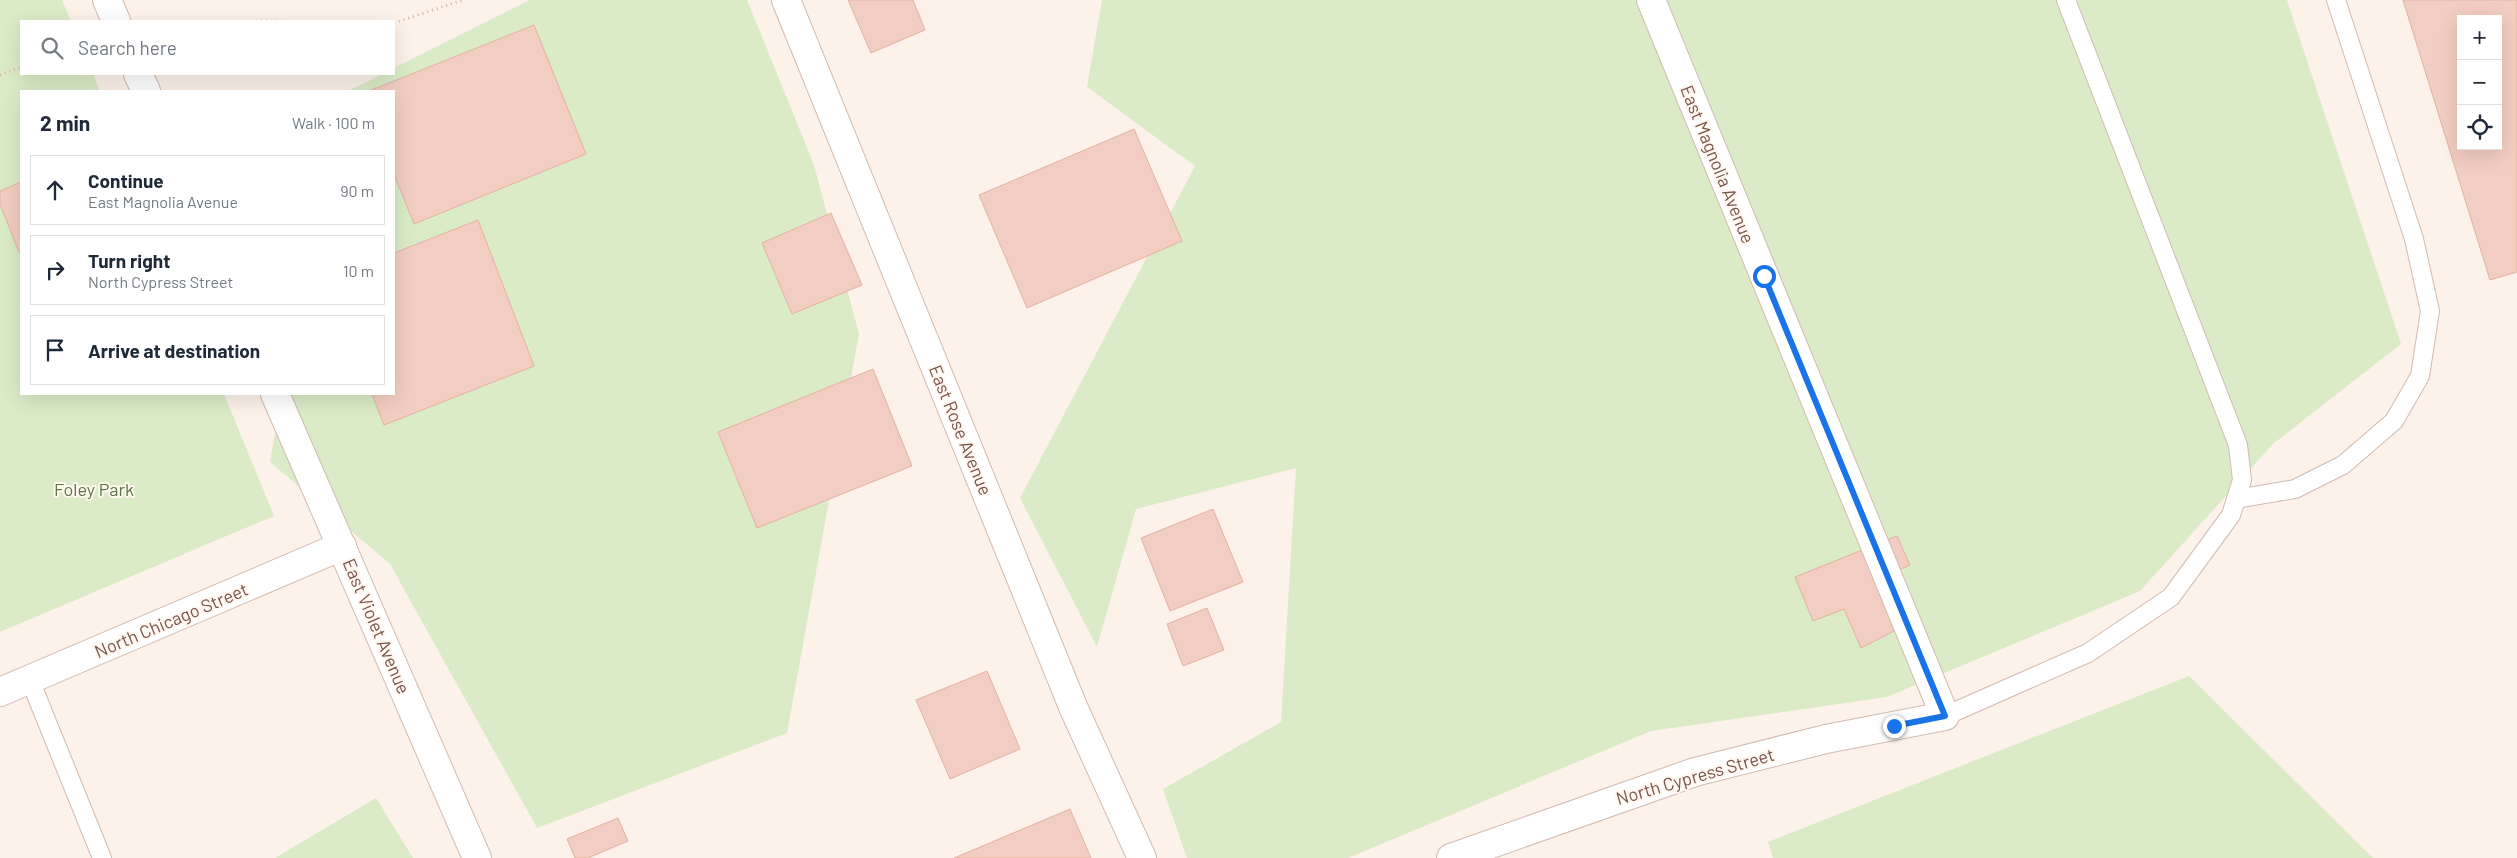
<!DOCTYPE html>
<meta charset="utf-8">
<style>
:root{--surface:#fff;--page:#f6f6f7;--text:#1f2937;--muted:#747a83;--line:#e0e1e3}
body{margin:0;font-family:Barlow,sans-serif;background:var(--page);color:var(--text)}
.controls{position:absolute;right:15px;top:15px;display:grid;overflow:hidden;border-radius:0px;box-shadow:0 5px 20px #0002}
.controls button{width:45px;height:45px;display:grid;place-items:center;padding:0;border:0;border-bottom:1px solid var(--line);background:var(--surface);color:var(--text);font:25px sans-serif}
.stop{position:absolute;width:15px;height:15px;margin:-11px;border:4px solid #1a73e8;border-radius:50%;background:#fff}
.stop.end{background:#1a73e8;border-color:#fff;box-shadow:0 1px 5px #0008}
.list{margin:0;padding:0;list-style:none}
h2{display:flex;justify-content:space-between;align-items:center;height:65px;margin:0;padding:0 20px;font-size:21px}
h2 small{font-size:16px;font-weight:400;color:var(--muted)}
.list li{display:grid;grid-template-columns:32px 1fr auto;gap:15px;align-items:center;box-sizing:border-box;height:70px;margin:0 10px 10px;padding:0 10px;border:1px solid var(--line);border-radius:0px}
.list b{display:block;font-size:19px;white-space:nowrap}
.list p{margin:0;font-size:16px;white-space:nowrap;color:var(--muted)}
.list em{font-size:16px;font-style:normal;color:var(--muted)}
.icon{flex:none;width:28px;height:28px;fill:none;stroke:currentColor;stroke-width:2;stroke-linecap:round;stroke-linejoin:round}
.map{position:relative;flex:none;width:2517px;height:858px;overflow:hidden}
.search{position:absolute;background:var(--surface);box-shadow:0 5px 20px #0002;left:20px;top:20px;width:375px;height:55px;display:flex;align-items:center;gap:12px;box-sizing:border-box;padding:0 18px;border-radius:0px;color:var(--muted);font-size:19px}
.panel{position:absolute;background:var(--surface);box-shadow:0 5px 20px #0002;left:20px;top:90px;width:375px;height:305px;border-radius:0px}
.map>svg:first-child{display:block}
.green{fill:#dbebc7}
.building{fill:#f2cdc1;stroke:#e4b1a1;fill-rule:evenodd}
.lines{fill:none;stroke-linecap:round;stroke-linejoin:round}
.service-casing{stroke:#d1bbb1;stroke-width:20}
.minor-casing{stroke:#d1bbb1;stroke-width:30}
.path{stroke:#d7b0a3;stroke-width:3;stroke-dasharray:1 4;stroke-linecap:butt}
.service{stroke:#fff;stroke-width:18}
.minor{stroke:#fff;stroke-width:28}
.route{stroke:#1a73e8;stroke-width:6}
.labels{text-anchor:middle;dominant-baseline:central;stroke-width:4;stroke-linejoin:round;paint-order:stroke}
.street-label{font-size:18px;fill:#77554c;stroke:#fff7f0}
.park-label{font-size:18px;fill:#597741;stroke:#fff7f0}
</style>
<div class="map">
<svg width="2517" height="858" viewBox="0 0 2517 858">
<rect width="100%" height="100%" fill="#fcf2e9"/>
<g class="green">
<path d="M0,0h62l9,21h-50v53h72l7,17h-79v303h203l50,122 -274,116z"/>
<path d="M530,0h217l67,165 45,169 -72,399 -250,95 -147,-264 -120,-102 12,-68h112v-303h-46l35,-17h11v-6z"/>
<path d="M1102,0h1185l114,344 -128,100 -133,147 -253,106 -236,34 -303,127h-161l-24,-69 118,-67 15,-254 -160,41 -39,138 -77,-149 175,-332 -108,-79z"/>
<path d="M2189,676l184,182h-600l-5,-16z"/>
<path d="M376,798l37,60h-138z"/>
</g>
<g class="building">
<path d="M848,0h65l12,30 -54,23z"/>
<path d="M2403,0h114v272l-27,8zM2461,19h37v127h-37z"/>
<path d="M534,25l52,129 -172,70 -20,-50v-83h-25z"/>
<path d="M1134,129l48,112 -155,67 -48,-113z"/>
<path d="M21,182v70h-2l-19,-48v-13z"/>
<path d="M831,213l31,72 -70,29 -30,-71z"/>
<path d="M478,220l56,146 -150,59 -12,-31h22v-141z"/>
<path d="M873,369l39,97 -155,62 -39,-96z"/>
<path d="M1213,509l30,73 -73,29 -29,-73z"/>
<path d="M1897,536l13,29 -20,9 22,48 -51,26 -17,-39 -31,12 -18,-44z"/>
<path d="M1207,608l17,42 -41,16 -16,-42z"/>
<path d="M987,671l33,78 -70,30 -34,-79z"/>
<path d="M1070,809l21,49h-137z"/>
<path d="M618,818l10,23 -40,17h-13l-8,-19z"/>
</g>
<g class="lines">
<g class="service-casing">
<g id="service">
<path d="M2236,499l59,-10 48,-24 51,-44 26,-45 10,-65 -16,-72 -78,-239"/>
<path d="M30,680l72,178"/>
<path d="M1945,716l143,-63 83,-56 60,-82 11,-35 -4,-35 -172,-445"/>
</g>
</g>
<g class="minor-casing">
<g id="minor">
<path d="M107,0l9,21"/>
<path d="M786,0l288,709 68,149"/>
<path d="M138,74l8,17"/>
<path d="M275,394l202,464"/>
<path d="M0,692l342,-146"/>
<path d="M1451,858l244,-86 131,-33 119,-23 -294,-716"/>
</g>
</g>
<g class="path">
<path d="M256,21h30"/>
<path d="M394,23l69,-23"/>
<path d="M0,75l21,-8"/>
</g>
<use href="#service" class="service"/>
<use href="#minor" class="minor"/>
</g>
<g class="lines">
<path class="route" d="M1764,276l181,440 -51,10"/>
</g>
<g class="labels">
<g class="street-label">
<text transform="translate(1718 164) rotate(68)">East Magnolia Avenue</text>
<text transform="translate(961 430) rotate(68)">East Rose Avenue</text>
<text transform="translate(171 620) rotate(-23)">North Chicago Street</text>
<text transform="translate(377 626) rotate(67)">East Violet Avenue</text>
<text transform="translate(1695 776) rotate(-16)">North Cypress Street</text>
</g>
<g class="park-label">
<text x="94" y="489">Foley Park</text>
</g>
</g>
</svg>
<div class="controls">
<button>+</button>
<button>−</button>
<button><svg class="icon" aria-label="locate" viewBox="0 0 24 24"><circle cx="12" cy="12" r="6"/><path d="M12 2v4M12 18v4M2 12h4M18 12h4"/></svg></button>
</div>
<div class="stop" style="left:1764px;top:276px"></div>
<div class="stop end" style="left:1894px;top:726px"></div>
<div class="search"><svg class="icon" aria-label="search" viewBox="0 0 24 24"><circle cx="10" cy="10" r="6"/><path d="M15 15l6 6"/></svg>Search here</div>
<section class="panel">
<h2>2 min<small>Walk · 100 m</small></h2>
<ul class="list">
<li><svg class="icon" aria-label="ahead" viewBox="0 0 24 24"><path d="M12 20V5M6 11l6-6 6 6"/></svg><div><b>Continue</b><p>East Magnolia Avenue</p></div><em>90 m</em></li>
<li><svg class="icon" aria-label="right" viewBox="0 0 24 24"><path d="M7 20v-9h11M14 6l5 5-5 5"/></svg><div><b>Turn right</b><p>North Cypress Street</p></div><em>10 m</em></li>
<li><svg class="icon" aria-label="arrive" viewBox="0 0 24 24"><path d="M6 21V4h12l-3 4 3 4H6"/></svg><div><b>Arrive at destination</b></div></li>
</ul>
</section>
</div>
